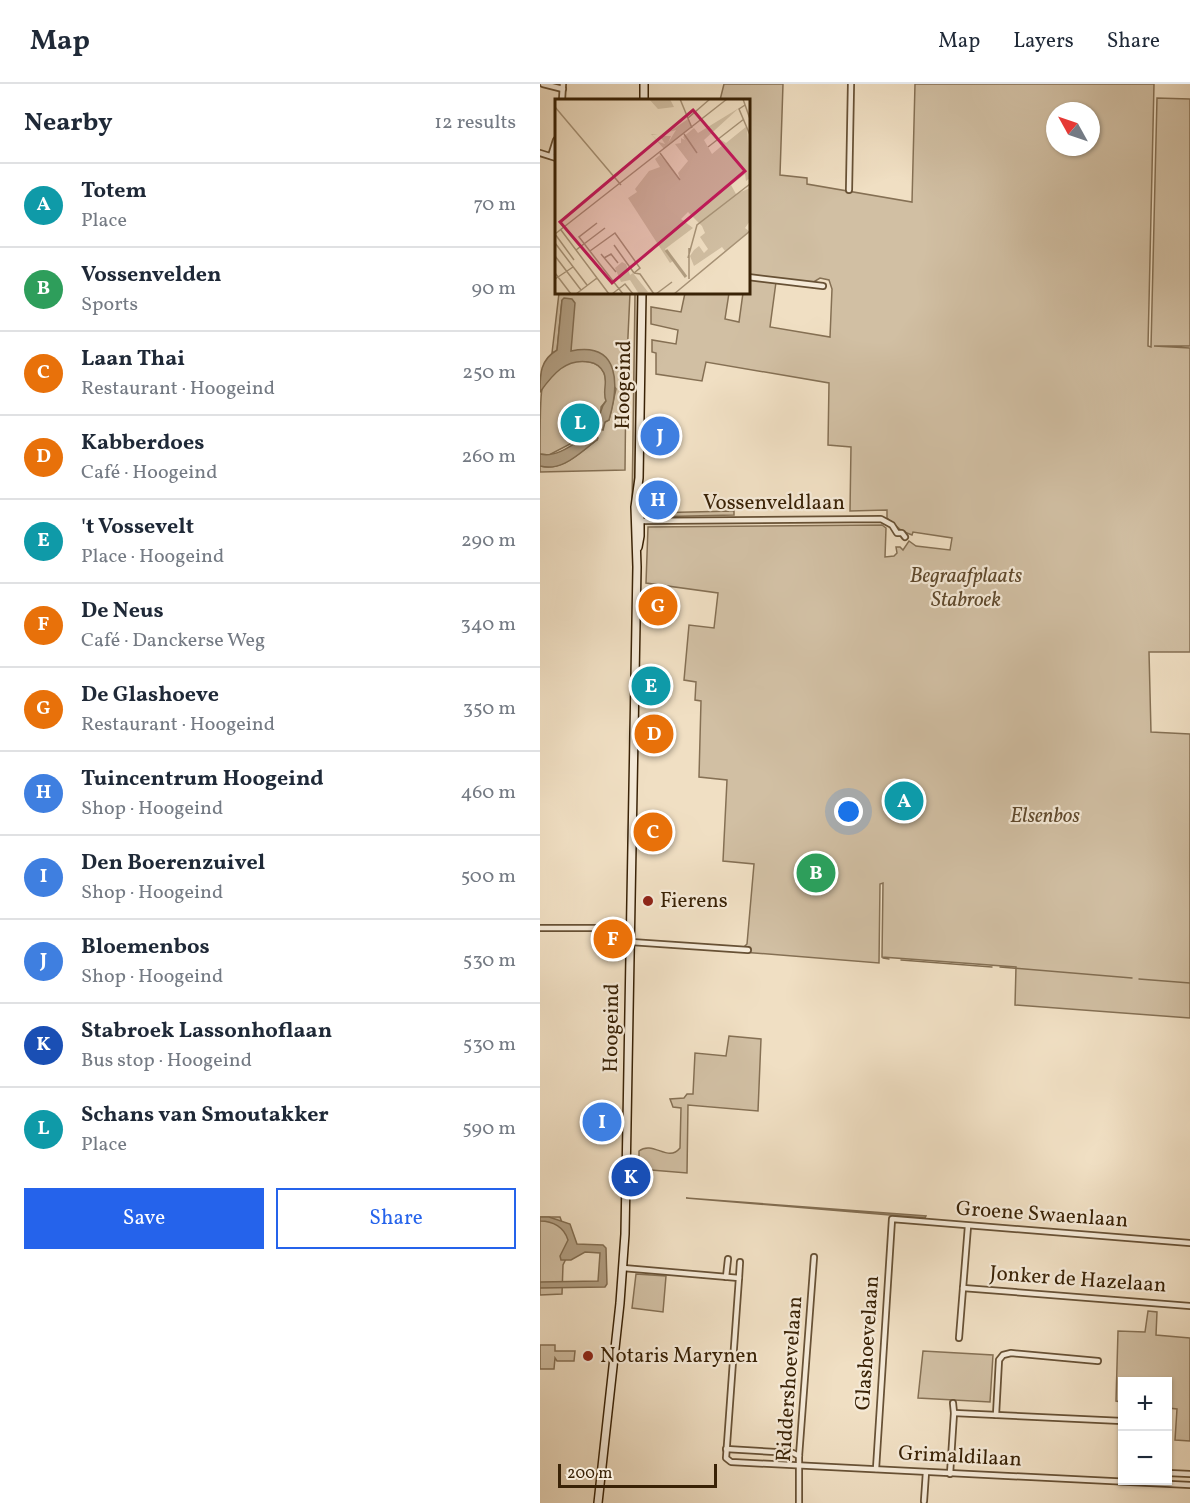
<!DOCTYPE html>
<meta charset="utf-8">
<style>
:root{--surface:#fff;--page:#f2f2f3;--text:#1f2937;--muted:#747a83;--line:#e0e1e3;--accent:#2563eb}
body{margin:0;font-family:Vollkorn,serif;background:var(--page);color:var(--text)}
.controls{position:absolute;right:18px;bottom:18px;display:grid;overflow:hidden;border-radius:0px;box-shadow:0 2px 4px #0004}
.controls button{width:54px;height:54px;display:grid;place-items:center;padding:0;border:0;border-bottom:2px solid var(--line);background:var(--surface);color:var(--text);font:30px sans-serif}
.compass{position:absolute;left:506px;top:18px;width:54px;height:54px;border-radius:50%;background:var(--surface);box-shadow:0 2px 4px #0004;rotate:310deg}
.scale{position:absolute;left:18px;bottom:15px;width:159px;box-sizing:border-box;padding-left:6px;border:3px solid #392206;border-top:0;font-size:16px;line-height:21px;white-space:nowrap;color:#392206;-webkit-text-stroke:4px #f5ead8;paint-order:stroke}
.you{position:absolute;left:309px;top:728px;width:21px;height:21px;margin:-15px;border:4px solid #fff;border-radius:50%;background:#1a73e8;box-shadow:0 0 0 9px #1a73e833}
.badge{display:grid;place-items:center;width:39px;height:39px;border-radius:50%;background:var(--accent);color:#fff;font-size:20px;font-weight:700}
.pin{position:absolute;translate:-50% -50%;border:3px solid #fff;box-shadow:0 2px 6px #0006}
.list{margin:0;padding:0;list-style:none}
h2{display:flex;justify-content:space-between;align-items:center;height:78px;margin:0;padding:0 24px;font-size:26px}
h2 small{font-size:20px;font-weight:400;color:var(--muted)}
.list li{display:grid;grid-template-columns:39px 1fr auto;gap:18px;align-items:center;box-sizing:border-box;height:84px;padding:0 24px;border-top:2px solid var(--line)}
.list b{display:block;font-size:22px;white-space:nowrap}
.list p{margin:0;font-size:20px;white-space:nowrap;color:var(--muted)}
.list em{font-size:20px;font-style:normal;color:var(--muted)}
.actions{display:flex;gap:12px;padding:18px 24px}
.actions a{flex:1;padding:14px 0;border:2px solid var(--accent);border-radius:0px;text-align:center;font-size:21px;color:var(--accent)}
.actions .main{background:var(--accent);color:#fff}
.map{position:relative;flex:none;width:650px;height:1419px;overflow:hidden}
header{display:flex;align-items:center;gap:36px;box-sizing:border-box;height:84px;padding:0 30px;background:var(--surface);border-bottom:2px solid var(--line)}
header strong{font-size:28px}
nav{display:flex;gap:33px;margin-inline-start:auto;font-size:21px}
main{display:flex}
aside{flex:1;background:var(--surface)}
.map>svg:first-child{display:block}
.green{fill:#d1bfa3;stroke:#857054;stroke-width:1.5;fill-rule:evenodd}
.water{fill:#b29f83;stroke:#826d51;stroke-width:1.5}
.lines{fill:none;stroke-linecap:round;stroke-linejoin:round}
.stream{stroke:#826d51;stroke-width:1.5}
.street-casing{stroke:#675135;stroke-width:8}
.secondary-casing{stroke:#392206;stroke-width:10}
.street{stroke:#f5ead8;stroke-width:4.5}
.secondary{stroke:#f5ead8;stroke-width:7}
.poi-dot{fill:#8f2418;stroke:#f5ead8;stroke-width:2}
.labels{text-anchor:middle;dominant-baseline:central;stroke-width:4.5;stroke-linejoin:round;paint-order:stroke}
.street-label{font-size:21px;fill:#392206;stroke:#f5ead8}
.park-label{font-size:21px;font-style:italic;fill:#5f492d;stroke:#f5ead8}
.poi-label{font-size:21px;fill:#392206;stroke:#f5ead8;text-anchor:start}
.inset-river{fill:none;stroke:#b29f83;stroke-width:3}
.inset-road{fill:none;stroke:#a79377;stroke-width:1.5}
.view{fill:#c2185b;fill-opacity:0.15;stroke:#c2185b;stroke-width:3}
.inset-edge{fill:none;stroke:#392206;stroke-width:3}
</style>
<header>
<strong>Map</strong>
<nav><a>Map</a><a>Layers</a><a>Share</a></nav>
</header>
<main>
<aside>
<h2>Nearby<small>12 results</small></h2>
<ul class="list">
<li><span class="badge" style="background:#0f9aa8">A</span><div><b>Totem</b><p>Place</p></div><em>70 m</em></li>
<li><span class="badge" style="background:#2e9e5b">B</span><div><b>Vossenvelden</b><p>Sports</p></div><em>90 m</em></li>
<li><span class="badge" style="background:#e8710a">C</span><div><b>Laan Thai</b><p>Restaurant · Hoogeind</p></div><em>250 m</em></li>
<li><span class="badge" style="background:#e8710a">D</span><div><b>Kabberdoes</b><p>Café · Hoogeind</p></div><em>260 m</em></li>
<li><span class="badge" style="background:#0f9aa8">E</span><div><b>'t Vossevelt</b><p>Place · Hoogeind</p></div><em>290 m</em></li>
<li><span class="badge" style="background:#e8710a">F</span><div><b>De Neus</b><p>Café · Danckerse Weg</p></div><em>340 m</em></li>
<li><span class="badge" style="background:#e8710a">G</span><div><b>De Glashoeve</b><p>Restaurant · Hoogeind</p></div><em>350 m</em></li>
<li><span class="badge" style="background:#3f7fe0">H</span><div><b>Tuincentrum Hoogeind</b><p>Shop · Hoogeind</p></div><em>460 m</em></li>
<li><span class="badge" style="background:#3f7fe0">I</span><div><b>Den Boerenzuivel</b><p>Shop · Hoogeind</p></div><em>500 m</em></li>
<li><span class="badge" style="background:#3f7fe0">J</span><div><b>Bloemenbos</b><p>Shop · Hoogeind</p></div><em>530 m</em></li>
<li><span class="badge" style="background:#1a4fb4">K</span><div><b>Stabroek Lassonhoflaan</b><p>Bus stop · Hoogeind</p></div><em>530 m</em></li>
<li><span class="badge" style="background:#0f9aa8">L</span><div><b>Schans van Smoutakker</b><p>Place</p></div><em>590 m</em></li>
</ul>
<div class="actions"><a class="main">Save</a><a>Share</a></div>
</aside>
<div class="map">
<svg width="650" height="1419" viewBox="0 0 650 1419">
<rect width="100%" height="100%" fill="#f0dfc3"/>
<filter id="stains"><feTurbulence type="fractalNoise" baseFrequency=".00333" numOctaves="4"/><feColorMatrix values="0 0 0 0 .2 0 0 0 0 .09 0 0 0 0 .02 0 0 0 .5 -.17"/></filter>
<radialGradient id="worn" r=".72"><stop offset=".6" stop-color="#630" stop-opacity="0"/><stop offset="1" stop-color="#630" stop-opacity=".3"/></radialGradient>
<g class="green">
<path d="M184,0h59l-3,91 27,3v6l105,18 3,-118h239l-6,262 3,1 6,-249 33,1v247h-36l36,2v304h-41l2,80 39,2v284l-175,-13 1,-38 -134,-10 1,-74 -3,1 -1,79 -137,-11 1,-4 4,-4 7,-80 -31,-3 4,-81 -28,-3 2,-76 -6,-1 1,-18 -12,-2 5,-55 25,3 4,-35 -72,-10 2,-56 234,-2 4,3 -1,29 9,-1 3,-3 -1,-6h4l3,3 6,-9 7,5 34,4 2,-12 -39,-6 -1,3 -10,-4 -15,-13v-8l-37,1 1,-64 -23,-2 1,-62 -123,-21 -4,19 -46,-7v-21l-4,-1v-12l24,4 2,-14 -27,-6v-17l30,5 4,-19h44l-4,26 14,3 4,-29 5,-1 1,-13 27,3 -6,45 60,10 2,-48 -3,-9 -9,-2 -8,5 -63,-8 -1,-175h-28zM515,27h36v36h-36z"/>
<path d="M98,208l-3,199 -3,15 3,-213z"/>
<path d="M19,209h71l-4,86 -1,91 -85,2v-6c22,6 40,-14 57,-26l-4,-8 -44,23 -9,-1c0,-12 0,-56 2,-65 9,-18 27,-32 48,-27 6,1 12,5 14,11 3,8 2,20 2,28l-5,6 1,23 3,-8 4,-2 7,-31 -27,-39 -18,1 -9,-51 -5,51 -5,2z"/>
<path d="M194,427v4l-88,2 1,-4z"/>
<path d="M189,952l32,3 -3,72 -70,-6 -1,68 -48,-4v-18c14,-11 29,12 41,-3l1,-40 -8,-1 -3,-8 14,-1 3,-4h6l2,-41 31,3z"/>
<path d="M0,1133h20l4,11 10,14 -11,23 -1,29 -22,1z"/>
<path d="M96,1190l30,2 -3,36 -31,-4z"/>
<path d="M608,1227l9,1 -1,23 34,3v103l-15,-1 2,-31 -9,-1v-26h-46v20l-6,-1 2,-70 27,1z"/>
<path d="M0,1261h15v6h20l-1,10h-17l-2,-3 -1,11h-14z"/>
<path d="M383,1267l70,4 -3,47 -72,-4z"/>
</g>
<g class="water">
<path d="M24,214l8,1 3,4 -4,48c50,-10 48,35 38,69l-4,2 -2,8 -3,-1c0,-12 -1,-20 6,-28 -4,-9 2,-19 -2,-28 -3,-6 -8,-10 -15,-11 -23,-4 -36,12 -49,30 0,-18 0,-32 17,-42l5,-50z"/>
<path d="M53,348l5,6 -1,2c-18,13 -34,32 -57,26v-12c18,5 38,-14 53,-22z"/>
<path d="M146,1114l240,18 -1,2z"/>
<path d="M0,1133h9l21,7 7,20 26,1 3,3 1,36 -2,3 -65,1v-6l58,-1 2,-28 -15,-1 -14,8h-10l-1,-4 8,-16c-4,-13 -15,-19 -28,-19z"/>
</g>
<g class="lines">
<g class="stream">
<path d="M343,874l6,1"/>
<path d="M361,876l91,7"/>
<path d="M460,883l132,11"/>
<path d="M599,895l51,4"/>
</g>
<g class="street-casing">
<g id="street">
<path d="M3,0l20,5"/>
<path d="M22,16l1,-16"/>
<path d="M0,69l16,5"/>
<path d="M11,72l5,-16"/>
<path d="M309,106l2,-106"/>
<path d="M208,193l75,9"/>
<path d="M98,437l243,-2 11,6 5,8h5l3,4"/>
<path d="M0,844h91"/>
<path d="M91,858l117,8"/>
<path d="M83,1184l116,10 1,-16"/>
<path d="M186,1193l2,-18"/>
<path d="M199,1194l-13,180 5,4 459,23"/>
<path d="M423,1204l227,18"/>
<path d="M419,1254l9,-112"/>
<path d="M414,1329l168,8"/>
<path d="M456,1331l3,-55 4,-5 8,-2 87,8"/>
<path d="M186,1365l67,4 6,3"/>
<path d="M336,1385l16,-250 298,24"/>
<path d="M628,1389l22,1"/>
<path d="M410,1390l4,-61 -1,-10"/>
<path d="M384,1417l2,-29"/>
<path d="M259,1419v-47l15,-199"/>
</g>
</g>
<g class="secondary-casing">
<g id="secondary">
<path d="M104,0v16"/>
<path d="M98,463l2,-11v-49"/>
<path d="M58,1419l22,-200 5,-69 12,-667 -2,-60 4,-29 3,-186"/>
</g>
</g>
<use href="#street" class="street"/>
<use href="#secondary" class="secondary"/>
</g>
<g class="poi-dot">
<circle cx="108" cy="817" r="6"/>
<circle cx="48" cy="1272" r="6"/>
</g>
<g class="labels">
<g class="street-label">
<text transform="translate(84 301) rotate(-89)">Hoogeind</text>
<text x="234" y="419">Vossenveldlaan</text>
<text transform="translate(72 944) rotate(-89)">Hoogeind</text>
<text transform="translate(502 1131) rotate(4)">Groene Swaenlaan</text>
<text transform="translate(538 1196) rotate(4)">Jonker de Hazelaan</text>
<text transform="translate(328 1259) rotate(-86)">Glashoevelaan</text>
<text transform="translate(250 1295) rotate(-86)">Riddershoevelaan</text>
<text transform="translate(420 1373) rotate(3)">Grimaldilaan</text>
</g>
<g class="park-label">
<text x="426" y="492">Begraafplaats<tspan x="426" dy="24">Stabroek</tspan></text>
<text x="505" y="732">Elsenbos</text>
</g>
<g class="poi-label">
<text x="120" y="817">Fierens</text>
<text x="60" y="1272">Notaris Marynen</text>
</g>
</g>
<g transform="translate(15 15)">
<rect width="195" height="195" fill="#f0dfc3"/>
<path d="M94,0h21l4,8 -16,2zM184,9l-35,32 8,14 12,-10 -4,-5 6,4 21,-17 3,52 -4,3 -1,-7 -14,11 5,9 14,-6v33l-5,7 5,4 -61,49 36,-30 -3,-4 -28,19 -4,-10 4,-6 5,-4 5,7 4,-4 -8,-12 5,-4 -3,-7 -14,-14 -7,7 12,9 -28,21 8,12 -3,2 -42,-65 9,-6 -2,-3 14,-18 11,-4 -5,-8 5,-4 20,24 -2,-6 10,-12 -13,-17 6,-1v-5l4,2 -2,-3 11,-9 4,5zM133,20l4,8 -28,22 -13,-15 7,1h-6l7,7 6,2 -5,-8h11l-3,7 8,-13 -7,2zM67,163l4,2 4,11 3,-2 15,19 -9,2 -9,-14 -9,2 -6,-14z" fill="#d1bfa3"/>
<path class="inset-river" d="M111,151l20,27"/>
<path class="inset-road" d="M125,0l12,29M188,0l7,20M190,6l-6,4 11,26M0,8l66,78M133,19l22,-19M129,35l13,19M153,48l36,-28M105,54l20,27M42,124l-18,14 44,57M6,131l48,64M0,135l19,26M0,135l172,-135M0,144l32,42M59,146l20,28M134,149v31M21,151l29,-22M35,152l25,-18 25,35 -6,5M46,155l15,18M0,157l26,34M49,159l7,-4 7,9M133,159l9,-33 53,-41M0,174l16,21M79,174l6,1 14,20M0,180l18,-12M21,195l21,-16M57,195l13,-10 8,10M101,195l16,-12M119,195l76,-63"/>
<path class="view" d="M138,11l52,61 -133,112 -52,-61z"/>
<rect width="195" height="195" class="inset-edge"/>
</g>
<rect width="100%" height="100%" filter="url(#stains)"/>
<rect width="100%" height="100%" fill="url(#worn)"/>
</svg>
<div class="controls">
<button>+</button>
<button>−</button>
</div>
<svg class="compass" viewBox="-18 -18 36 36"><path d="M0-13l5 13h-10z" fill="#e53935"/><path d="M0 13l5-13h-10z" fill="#747a83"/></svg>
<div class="scale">200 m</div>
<div class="you"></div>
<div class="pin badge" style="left:364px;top:717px;background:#0f9aa8">A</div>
<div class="pin badge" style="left:276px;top:789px;background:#2e9e5b">B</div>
<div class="pin badge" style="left:113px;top:748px;background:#e8710a">C</div>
<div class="pin badge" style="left:114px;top:650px;background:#e8710a">D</div>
<div class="pin badge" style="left:111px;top:602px;background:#0f9aa8">E</div>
<div class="pin badge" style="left:73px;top:855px;background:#e8710a">F</div>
<div class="pin badge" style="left:118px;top:522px;background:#e8710a">G</div>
<div class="pin badge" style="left:118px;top:416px;background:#3f7fe0">H</div>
<div class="pin badge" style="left:62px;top:1038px;background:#3f7fe0">I</div>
<div class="pin badge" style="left:120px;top:352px;background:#3f7fe0">J</div>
<div class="pin badge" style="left:91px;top:1093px;background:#1a4fb4">K</div>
<div class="pin badge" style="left:40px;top:339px;background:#0f9aa8">L</div>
</div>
</main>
